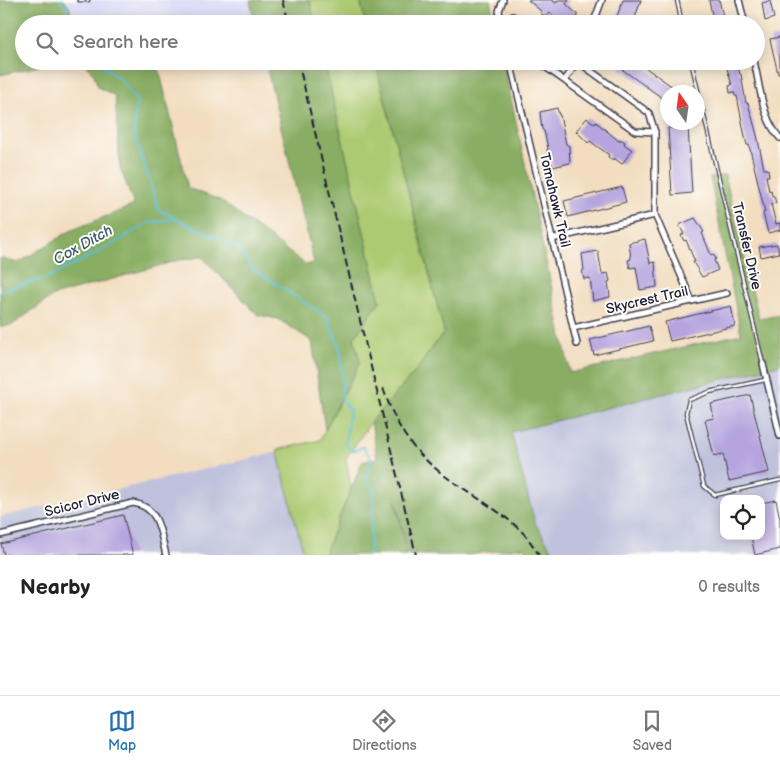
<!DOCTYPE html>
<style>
:root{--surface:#fff;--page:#f2f2f2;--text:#222;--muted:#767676;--line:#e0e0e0;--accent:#1f6fb2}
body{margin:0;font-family:"Balsamiq Sans",sans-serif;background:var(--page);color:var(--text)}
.controls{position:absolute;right:15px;bottom:15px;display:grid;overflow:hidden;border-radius:10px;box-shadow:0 2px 12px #0003}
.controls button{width:45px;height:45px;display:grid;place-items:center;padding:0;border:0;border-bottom:1px solid var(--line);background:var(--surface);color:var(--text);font:25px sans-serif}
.compass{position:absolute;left:660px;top:85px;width:45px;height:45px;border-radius:50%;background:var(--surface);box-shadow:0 2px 12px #0003;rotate:347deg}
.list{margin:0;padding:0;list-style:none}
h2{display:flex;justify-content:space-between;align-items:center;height:65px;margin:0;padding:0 20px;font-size:21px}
h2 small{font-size:16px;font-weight:400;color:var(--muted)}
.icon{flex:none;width:28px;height:28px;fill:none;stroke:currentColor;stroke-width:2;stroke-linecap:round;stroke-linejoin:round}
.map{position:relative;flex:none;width:780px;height:555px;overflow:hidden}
.search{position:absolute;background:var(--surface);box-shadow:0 2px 12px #0003;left:15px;right:15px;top:15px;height:55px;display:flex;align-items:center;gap:12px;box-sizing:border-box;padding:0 18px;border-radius:28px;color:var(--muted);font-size:19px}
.sheet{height:140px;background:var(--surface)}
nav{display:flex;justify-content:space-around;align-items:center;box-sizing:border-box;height:70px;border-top:1px solid var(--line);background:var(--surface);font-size:14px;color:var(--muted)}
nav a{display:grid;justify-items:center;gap:2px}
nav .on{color:var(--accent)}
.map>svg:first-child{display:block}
.built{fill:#d9d7f7}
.industrial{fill:#c0c2dd;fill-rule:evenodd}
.green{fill:#acca71;stroke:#677656}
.forest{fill:#89ae63;stroke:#56684f}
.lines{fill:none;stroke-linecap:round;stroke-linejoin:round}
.stream{stroke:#58bfd5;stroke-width:2}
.building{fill:#b6a4df}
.service-casing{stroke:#413e4f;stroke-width:5}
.minor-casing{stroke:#413e4f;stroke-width:8}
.service{stroke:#fff;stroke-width:2.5}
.minor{stroke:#fff;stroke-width:5}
.rail{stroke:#22223b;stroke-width:2;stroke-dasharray:8 4;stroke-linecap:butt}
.labels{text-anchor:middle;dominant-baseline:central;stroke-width:4;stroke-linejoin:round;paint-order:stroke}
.street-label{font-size:14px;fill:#22223b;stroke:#fdfcf7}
.water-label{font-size:15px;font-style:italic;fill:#355971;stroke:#fdfcf7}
</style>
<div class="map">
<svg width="780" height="555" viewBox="0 0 780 555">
<rect width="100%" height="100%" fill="#fdfcf7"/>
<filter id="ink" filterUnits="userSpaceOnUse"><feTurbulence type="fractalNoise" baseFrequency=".02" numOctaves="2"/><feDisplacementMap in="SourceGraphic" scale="10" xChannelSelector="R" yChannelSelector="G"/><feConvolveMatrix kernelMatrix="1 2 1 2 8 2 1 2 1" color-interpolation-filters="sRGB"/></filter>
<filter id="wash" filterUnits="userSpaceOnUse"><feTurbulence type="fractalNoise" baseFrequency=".0096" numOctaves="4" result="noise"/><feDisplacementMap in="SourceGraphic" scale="20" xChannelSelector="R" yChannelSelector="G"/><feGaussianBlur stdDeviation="1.12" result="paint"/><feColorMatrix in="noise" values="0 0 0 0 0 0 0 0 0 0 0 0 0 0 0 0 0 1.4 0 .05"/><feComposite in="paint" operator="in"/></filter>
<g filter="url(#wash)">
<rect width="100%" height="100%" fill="#f2ddc0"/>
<path class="built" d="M64,0h186l4,16 -33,8h-147l-5,-17z"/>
<g class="industrial">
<path d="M780,364v191h-225l-20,-32 -25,-91zM724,499h37v37h-37z"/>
<path d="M278,452l26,103h-304v-38z"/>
</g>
<g class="green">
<path d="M310,0h50l6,24h-51z"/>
<path d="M324,61h51l69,271 -30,41 -43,49 -25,36 5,31 -27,66h-20l-27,-105 43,-10 39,-76 -5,-26 26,-37z"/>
</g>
<g class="forest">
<path d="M0,0h64l5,6 5,18h-50v37h133l31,127 32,12 86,65 8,-2 -49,-202h59l56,240 -26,37 6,24 -35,68 -13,-89 -34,-22 -20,-4 -56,-58 -23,3 -126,36 -41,29 -12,2v-69l18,5 52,-32 64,-26 -14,-38 -5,-71 -17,-9 -4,-12 -9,-12 -36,1 -49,11z"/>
<path d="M250,0h60l5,24h-60z"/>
<path d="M360,0h130l5,24h-129z"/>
<path d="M375,61h128l67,312 171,-39 -31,-156 15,-3 34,144 21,-4v49l-1,1 -268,67 24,91 20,32h-26l-5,-8 -56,8h-59l-15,-61 13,61h-83l38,-93 15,-4 -6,-36 43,-49 30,-41z"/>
</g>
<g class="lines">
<g class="stream">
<path d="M60,0l6,5 1,19"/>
<path d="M96,61l25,19 16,21 -3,32 25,77 29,15 49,21 16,23 74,48 13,31 3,35 -1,18 8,9 -5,34 8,7 10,-4 8,11 -5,21 8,12 -5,64"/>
<path d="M0,291l49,-14 59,-30 40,-24 28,-4"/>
</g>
</g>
<g id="blocks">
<g class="building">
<path d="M528,0h23l5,3 2,-3h11l-3,4 12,11 -6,9h-11l2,-2 -13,-9 -3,4 -7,-4 1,-2z"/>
<path d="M623,0h18l-8,24h-19z"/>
<path d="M709,0h10l6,24h-11z"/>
<path d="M770,1l4,17 -9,3 -3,-18z"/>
<path d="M780,37v37h-2l-8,-35z"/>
<path d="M625,61h11l44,31h-12v10l-48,-34z"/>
<path d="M729,61h7l4,13h1l5,29h2l9,32 7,34h4l1,7h-3l3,15 2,-1 1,6h2l2,7 -5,1 5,20 4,-1v7l-12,3 -5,-20 2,-1 -16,-67h-2l-2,-8 -8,-41h-2l-1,-4 -4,1 -1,-7 3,-1 -7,-23z"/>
<path d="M557,108l2,7h1l6,29 3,2 1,17 -17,4 -2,-7 -3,-2 -1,-7 1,-3 -4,-17 -2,-2 -2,-17z"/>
<path d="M587,118l8,6 1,-2 23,19 1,-2 5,3 -1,2 8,6 -10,14 -8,-6 -1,2 -5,-3 1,-2 -19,-14 -2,2 -12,-12z"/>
<path d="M688,127l4,66 -20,2 -4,-67z"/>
<path d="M622,187l4,15 -58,15 -4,-16z"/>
<path d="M695,218l9,14 -2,1 9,22 2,-1 3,5 -2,1 4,10 -16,7 -9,-15h2l-9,-22 -2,1 -3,-6 3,-1 -5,-9z"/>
<path d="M645,239l5,24 5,-1 2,25 -17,3 -4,-23 -6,1 -2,-8 3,-1 -2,-16z"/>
<path d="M777,244l2,9 -18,4 -2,-10z"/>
<path d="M598,251l4,23 6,-1 2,8 -2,1 2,15 -17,4 -3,-23 -6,1 -2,-8 2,-1 -2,-16z"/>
<path d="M731,306l4,20 -65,15 -5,-19z"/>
<path d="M649,326l4,15 -59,14 -4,-15z"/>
<path d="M750,395l19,77 -40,9 -6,-27 -9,2 -9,-36 9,-2 -3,-14z"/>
<path d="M776,500l4,19v30l-25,6 -4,-19h10v-33z"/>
<path d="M123,515l10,40h-129l-3,-11z"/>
</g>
</g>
</g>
<g filter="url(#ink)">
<use href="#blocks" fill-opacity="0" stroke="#413e4f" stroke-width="1"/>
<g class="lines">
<g class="service-casing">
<g id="service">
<path d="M79,0h9"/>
<path d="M677,0l5,24"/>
<path d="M691,61l72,303"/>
<path d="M765,380l-56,12 -20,8 -3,13 18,73 11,9 65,-15"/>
</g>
</g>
<g class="minor-casing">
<g id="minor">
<path d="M739,0l6,24"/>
<path d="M501,19l12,-3 11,8"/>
<path d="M502,24l-3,-13 4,-11"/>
<path d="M593,24l9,-24"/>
<path d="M510,61l67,283"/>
<path d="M537,61l98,70 20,1"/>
<path d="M577,61l72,52 6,19v83l37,86"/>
<path d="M754,61c6,25 8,58 26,77"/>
<path d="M565,80l13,-19"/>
<path d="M552,239l103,-24"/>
<path d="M573,328l154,-35"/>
<path d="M763,364l17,72"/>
<path d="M0,535l133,-32c27,4 27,30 33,52"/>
</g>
</g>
<use href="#service" class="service"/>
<use href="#minor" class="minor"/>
<g class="rail">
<path d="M283,0l6,24"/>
<path d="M298,61l118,494"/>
<path d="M383,388c9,26 20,50 40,69 27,28 66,44 95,71 8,7 15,17 21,27"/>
</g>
</g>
</g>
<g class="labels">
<g class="street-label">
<text transform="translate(555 200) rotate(77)">Tomahawk Trail</text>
<text transform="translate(747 246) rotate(77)">Transfer Drive</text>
<text transform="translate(647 300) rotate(-13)">Skycrest Trail</text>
<text transform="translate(82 503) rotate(-14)">Scicor Drive</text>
</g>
<g class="water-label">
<text transform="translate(83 245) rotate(-29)">Cox Ditch</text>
</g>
</g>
</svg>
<div class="controls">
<button><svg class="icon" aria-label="locate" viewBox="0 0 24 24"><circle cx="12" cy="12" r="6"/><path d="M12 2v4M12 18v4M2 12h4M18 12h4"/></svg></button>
</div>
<svg class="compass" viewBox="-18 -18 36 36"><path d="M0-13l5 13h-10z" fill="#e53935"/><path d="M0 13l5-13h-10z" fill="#767676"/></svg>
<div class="search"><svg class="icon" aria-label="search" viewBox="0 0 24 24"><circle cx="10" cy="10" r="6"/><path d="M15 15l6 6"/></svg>Search here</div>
</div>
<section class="sheet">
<h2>Nearby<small>0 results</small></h2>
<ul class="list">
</ul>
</section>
<nav>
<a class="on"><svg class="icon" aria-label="map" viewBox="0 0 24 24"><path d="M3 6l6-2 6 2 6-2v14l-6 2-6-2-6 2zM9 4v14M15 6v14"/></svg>Map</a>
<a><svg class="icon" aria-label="directions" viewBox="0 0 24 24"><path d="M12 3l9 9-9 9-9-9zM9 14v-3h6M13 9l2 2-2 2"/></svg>Directions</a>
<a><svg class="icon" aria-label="saved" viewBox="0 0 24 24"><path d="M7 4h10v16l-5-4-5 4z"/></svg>Saved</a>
</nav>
